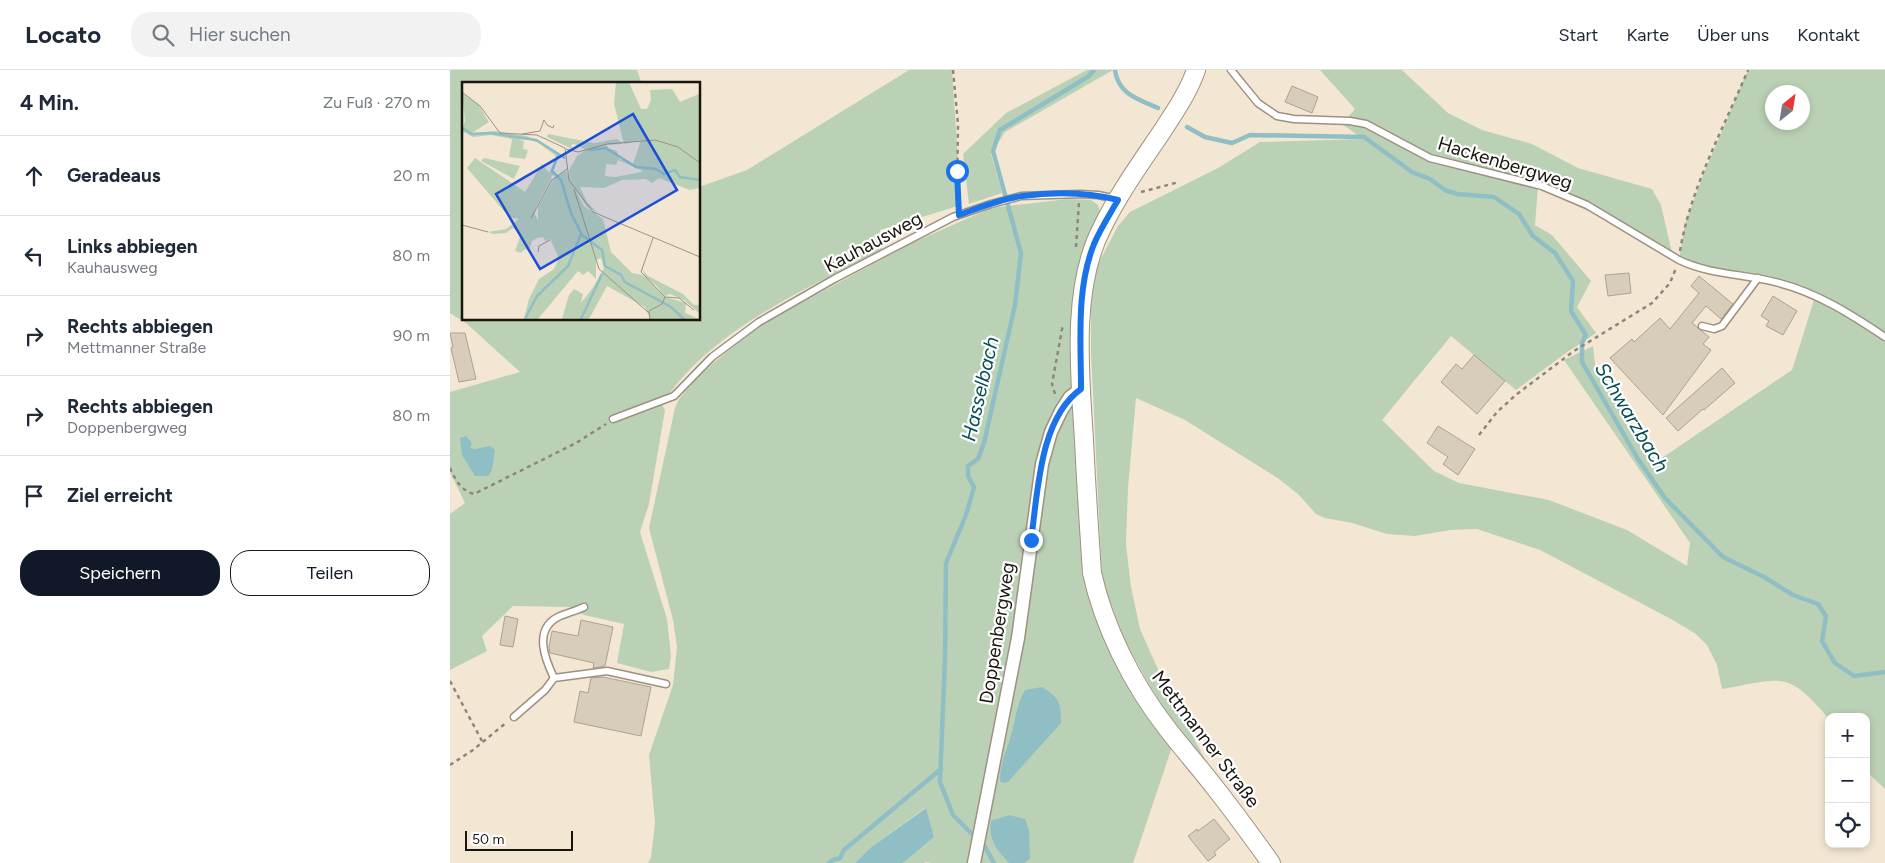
<!DOCTYPE html>
<html lang="de">
<meta charset="utf-8">
<style>
:root{--surface:#fff;--page:#f2f2f3;--text:#1f2937;--muted:#747a83;--line:#e0e1e3;--accent:#111827}
body{margin:0;font-family:Figtree,sans-serif;background:var(--page);color:var(--text)}
.controls{position:absolute;right:15px;bottom:15px;display:grid;overflow:hidden;border-radius:10px;box-shadow:0 2px 8px #0003}
.controls button{width:45px;height:45px;display:grid;place-items:center;padding:0;border:0;border-bottom:1px solid var(--line);background:var(--surface);color:var(--text);font:25px sans-serif}
.compass{position:absolute;left:1315px;top:15px;width:45px;height:45px;border-radius:50%;background:var(--surface);box-shadow:0 2px 8px #0003;rotate:30deg}
.scale{position:absolute;left:15px;bottom:12px;width:108px;box-sizing:border-box;padding-left:5px;border:2px solid #1a150f;border-top:0;font-size:14px;line-height:18px;white-space:nowrap;color:#1a150f;-webkit-text-stroke:4px #fff;paint-order:stroke}
.stop{position:absolute;width:15px;height:15px;margin:-11px;border:4px solid #1a73e8;border-radius:50%;background:#fff}
.stop.end{background:#1a73e8;border-color:#fff;box-shadow:0 1px 5px #0008}
.list{margin:0;padding:0;list-style:none}
h2{display:flex;justify-content:space-between;align-items:center;height:65px;margin:0;padding:0 20px;font-size:21px}
h2 small{font-size:16px;font-weight:400;color:var(--muted)}
.list li{display:grid;grid-template-columns:32px 1fr auto;gap:15px;align-items:center;box-sizing:border-box;height:80px;padding:0 20px;border-top:1px solid var(--line)}
.list b{display:block;font-size:19px;white-space:nowrap}
.list p{margin:0;font-size:16px;white-space:nowrap;color:var(--muted)}
.list em{font-size:16px;font-style:normal;color:var(--muted)}
.actions{display:flex;gap:10px;padding:15px 20px}
.actions a{flex:1;padding:11px 0;border:1px solid var(--accent);border-radius:20px;text-align:center;font-size:18px;color:var(--accent)}
.actions .main{background:var(--accent);color:#fff}
.icon{flex:none;width:28px;height:28px;fill:none;stroke:currentColor;stroke-width:2;stroke-linecap:round;stroke-linejoin:round}
.map{position:relative;flex:none;width:1435px;height:793px;overflow:hidden}
header{display:flex;align-items:center;gap:30px;box-sizing:border-box;height:70px;padding:0 25px;background:var(--surface);border-bottom:1px solid var(--line)}
header strong{font-size:24px}
nav{display:flex;gap:28px;margin-inline-start:auto;font-size:18px}
.search{width:350px;height:45px;background:var(--page);display:flex;align-items:center;gap:12px;box-sizing:border-box;padding:0 18px;border-radius:20px;color:var(--muted);font-size:19px}
main{display:flex}
aside{flex:1;background:var(--surface)}
.map>svg:first-child{display:block}
.green{fill:#bbd1b5;fill-rule:evenodd}
.water{fill:#8fbec4}
.lines{fill:none;stroke-linecap:round;stroke-linejoin:round}
.stream{stroke:#8fbec4;stroke-width:4.5}
.building{fill:#d8ccba;stroke:#ada190}
.lane-casing{stroke:#9d9180;stroke-width:9}
.street-casing{stroke:#9d9180;stroke-width:15}
.secondary-casing{stroke:#9d9180;stroke-width:20}
.path{stroke:#8f8679;stroke-width:2.5;stroke-dasharray:4 4;stroke-linecap:butt}
.lane{stroke:#fff;stroke-width:6}
.street{stroke:#fff;stroke-width:12}
.secondary{stroke:#fff;stroke-width:18}
.route{stroke:#1a73e8;stroke-width:6}
.labels{text-anchor:middle;dominant-baseline:central;stroke-width:4.5;stroke-linejoin:round;paint-order:stroke}
.street-label{font-size:19px;fill:#1a150f;stroke:#fff}
.water-label{font-size:20px;font-style:italic;fill:#064d55;stroke:#fff}
.inset-river{fill:none;stroke:#8fbec4;stroke-width:2.5}
.inset-road{fill:none;stroke:#9c9385;stroke-width:1}
.view{fill:#1d4ed8;fill-opacity:0.15;stroke:#1d4ed8;stroke-width:2.5}
.inset-edge{fill:none;stroke:#1a150f;stroke-width:2.5}
</style>
<header>
<strong>Locato</strong>
<div class="search"><svg class="icon" aria-label="search" viewBox="0 0 24 24"><circle cx="10" cy="10" r="6"/><path d="M15 15l6 6"/></svg>Hier suchen</div>
<nav><a>Start</a><a>Karte</a><a>Über uns</a><a>Kontakt</a></nav>
</header>
<main>
<aside>
<h2>4 Min.<small>Zu Fuß · 270 m</small></h2>
<ul class="list">
<li><svg class="icon" aria-label="ahead" viewBox="0 0 24 24"><path d="M12 20V5M6 11l6-6 6 6"/></svg><div><b>Geradeaus</b></div><em>20 m</em></li>
<li><svg class="icon" aria-label="left" viewBox="0 0 24 24"><path d="M17 20v-9H6M10 6l-5 5 5 5"/></svg><div><b>Links abbiegen</b><p>Kauhausweg</p></div><em>80 m</em></li>
<li><svg class="icon" aria-label="right" viewBox="0 0 24 24"><path d="M7 20v-9h11M14 6l5 5-5 5"/></svg><div><b>Rechts abbiegen</b><p>Mettmanner Straße</p></div><em>90 m</em></li>
<li><svg class="icon" aria-label="right" viewBox="0 0 24 24"><path d="M7 20v-9h11M14 6l5 5-5 5"/></svg><div><b>Rechts abbiegen</b><p>Doppenbergweg</p></div><em>80 m</em></li>
<li><svg class="icon" aria-label="arrive" viewBox="0 0 24 24"><path d="M6 21V4h12l-3 4 3 4H6"/></svg><div><b>Ziel erreicht</b></div></li>
</ul>
<div class="actions"><a class="main">Speichern</a><a>Teilen</a></div>
</aside>
<div class="map">
<svg width="1435" height="793" viewBox="0 0 1435 793">
<rect width="100%" height="100%" fill="#f3e7d4"/>
<g class="green">
<path d="M0,0h187l5,14h-178v235h235v-132l48,-17 162,-100h43l9,135 -81,25 2,20c-74,37 -176,83 -220,155l3,5 -16,94 -9,28 27,87 4,37 -2,13 -18,3 -34,-9 7,-39 -40,-9 -13,-8 -58,-1 -31,30 5,15 -37,19v-156l15,-11 -15,-31v-80l70,-20 -53,-48 -17,-11z"/>
<path d="M637,0h26l-108,62 -14,22 11,39 -33,11 -6,-50 43,-41z"/>
<path d="M870,0h82l46,43 34,17 50,14 46,24 74,21 9,16 11,48 -134,-67 -3,39 17,10 39,46 -14,26 19,26 -30,20 -50,37 -65,-54 -69,84 52,51 25,12 90,17 78,30 60,36 3,-23 -126,-183 29,-14 2,18 61,98 136,-92 22,-70 44,23 -26,-21 -31,-17 -95,-15 -27,-10 6,-36 19,-51 44,-103h137v719l-19,-18v-54h-37v2c-42,-50 -47,-40 -107,-30l-5,-24 -10,-20 -11,-11 -25,-15 -131,-69 -63,-21 -27,1 -35,6 -28,-2 -35,-11 -27,-5 -9,-4 -18,-20 -19,-15 -94,-59 -49,-22 -8,90 -2,56 5,43 9,42 25,56 47,87 -39,-49 -23,-37 -25,-45 -23,-61 -11,-228v-52l5,-32 22,-42 12,-14 88,-44 42,-26 103,-3 -21,-15 13,-15zM1322,22h30v30h-30z"/>
<path d="M618,129l23,1 7,5 2,7 -14,31 -7,30 -4,127 8,168 8,36 23,52 60,93 -3,1 -38,113h-202l-5,-1 -2,1h-21l31,-26 -9,-29 -55,40 -15,15h-207l3,-6 4,-34 -6,-68 24,-70 4,-38 -4,-27 -24,-92 26,-120 4,-9 18,-21 21,-19 44,-35 150,-81 79,-35z"/>
</g>
<g class="water">
<path d="M16,366l6,7 -2,5 5,1 15,-3 5,4 -3,20 -4,6h-13l-13,-21 -2,-17z"/>
<path d="M592,617c17,11 19,15 19,36l-53,59 -5,1 -3,-2c0,-16 5,-28 10,-42 5,-16 6,-34 15,-49z"/>
<path d="M476,738l8,29 -31,26h-48l15,-15z"/>
<path d="M559,745l16,4 4,11 1,29 -6,4h-15c-12,-13 -21,-23 -18,-42z"/>
</g>
<g class="lines">
<g class="stream">
<path d="M665,0c3,24 23,29 43,38"/>
<path d="M737,57l18,10 27,6 18,-8 114,2 48,35 18,7 15,11 12,4 37,3 25,17 14,22 22,17 18,28 -2,30 15,24 -4,8v19l56,97 27,39 58,59 41,20 29,18 25,9 8,12 -4,25 13,22 19,13 31,-4"/>
<path d="M379,793l4,-3 7,-2 4,-8 97,-81"/>
<path d="M544,793l-9,-16 -32,-32 -13,-33 5,-124 1,-95 20,-48 8,-28 -6,-11v-10l10,-7 6,-16 31,-138 6,-52 -28,-102 7,-21 89,-54 5,-6"/>
</g>
</g>
<g class="building">
<path d="M842,16l26,11 -6,16 -27,-11z"/>
<path d="M1179,203l2,20 -23,3 -3,-21z"/>
<path d="M1249,206l34,28 -12,15 -15,-13 -14,17 17,14 -6,7 8,6 -48,65 -53,-57 22,-19 2,3 26,-24 10,11 29,-36 -8,-7z"/>
<path d="M1323,226l24,15 -14,24 -17,-9 3,-5 -8,-5z"/>
<path d="M0,263h15l11,46 -17,3 -8,-34 2,-1z"/>
<path d="M1024,285l31,26 -28,33 -36,-32 15,-18 6,5z"/>
<path d="M1272,298l13,15 -31,27 -1,-1 -25,22 -12,-13z"/>
<path d="M988,356l37,23 -17,26 -15,-11 5,-7 -21,-14z"/>
<path d="M55,546l13,3 -5,28 -13,-2z"/>
<path d="M131,550l32,7 -8,39 -12,2 1,-5 -44,-10 -1,-6 3,-16 26,5z"/>
<path d="M153,607l48,10 -10,49 -67,-14 6,-31 8,2 3,-15z"/>
<path d="M764,749l16,20 -16,13 2,3 -8,6 -20,-25 9,-7 1,2z"/>
</g>
<g class="lines">
<g class="lane-casing">
<g id="lane">
<path d="M781,0l27,33 19,13 17,3 56,2 16,3 64,34 112,28 45,19 92,55c31,15 67,14 100,23 39,10 73,32 106,54"/>
<path d="M1252,256l12,3 8,-3 36,-48"/>
<path d="M163,349l61,-23 38,-39 47,-35 75,-43 119,-62 38,-13 30,-8 59,-2 18,1 19,4"/>
<path d="M104,608c-9,-19 -21,-48 4,-61 8,-4 18,-6 26,-10"/>
<path d="M64,647l31,-27 9,-12 53,-7 59,13"/>
</g>
</g>
<g class="street-casing">
<path id="street" d="M524,793l44,-225 24,-174 9,-32 10,-21 9,-14 11,-8"/>
</g>
<g class="secondary-casing">
<path id="secondary" d="M746,0c-8,23 -22,43 -35,63 -21,31 -44,63 -60,97 -30,59 -21,145 -17,210 2,44 5,88 8,133 12,54 40,110 74,154 16,21 34,41 50,62 19,24 37,49 55,74"/>
</g>
<g class="path">
<path d="M503,0l5,54 -1,82"/>
<path d="M691,122l38,-10"/>
<path d="M626,177l3,-45"/>
<path d="M1230,181c10,-62 44,-124 68,-181"/>
<path d="M605,324l-3,-10 11,-60"/>
<path d="M1029,365l18,-23 20,-18 57,-43 78,-48 18,-20 6,-15"/>
<path d="M0,398c5,11 11,23 24,26l102,-51 30,-19"/>
<path d="M0,611l32,60"/>
<path d="M0,695l23,-15 34,-28"/>
</g>
<use href="#lane" class="lane"/>
<use href="#street" class="street"/>
<use href="#secondary" class="secondary"/>
</g>
<g class="lines">
<path class="route" d="M507,101l2,44c20,-7 41,-16 63,-19 31,-4 65,-4 96,4 -8,14 -17,28 -24,44 -18,45 -13,97 -13,145 -42,30 -43,104 -50,151"/>
</g>
<g class="labels">
<g class="street-label">
<text transform="translate(1055 93) rotate(17)">Hackenbergweg</text>
<text transform="translate(423 172) rotate(-28)">Kauhausweg</text>
<text transform="translate(547 563) rotate(-81)">Doppenbergweg</text>
<text transform="translate(756 669) rotate(53)">Mettmanner Straße</text>
</g>
<g class="water-label">
<text transform="translate(530 319) rotate(-77)">Hasselbach</text>
<text transform="translate(1182 347) rotate(59)">Schwarzbach</text>
</g>
</g>
<g transform="translate(12 12)">
<rect width="238" height="238" fill="#f3e7d4"/>
<path d="M154,0h13l12,27h6l4,-9 -1,-10 22,-1 8,13 19,-8v94l-9,2 -31,-12 -7,5 -6,-4 -24,1 -18,8 -24,-1 7,15 11,11 -12,-7 -16,-26 -1,-10 8,-14 9,-6 -12,-6 -3,1 3,5 -27,-13 1,-3 46,9 23,-4 6,5 -16,1 1,3 9,3 2,8 14,5 8,-24 -17,4 -10,-40zM156,78l23,10 1,2 -27,5 -10,-1 1,-12 10,1zM0,11l16,11 11,18 -17,11 24,-2 31,5 34,19 -9,14 4,6 -5,1 1,2 -16,29 -1,7 3,7v-14l17,-30 11,-6 18,35 19,13 8,33 21,21 10,2 15,11 8,11 21,6 -1,10 14,6h-49l-5,-12 -38,-21 -18,33h-27l7,-24 5,-6 9,5 -2,9 13,-17 10,-18 -3,-10 -5,2v19l-8,-8 -5,4 -5,-4 -40,48h-14l5,-20 10,-20 15,-10 5,-11 -9,-19 -5,2 -2,-4 -6,1 -5,3 -3,10 -4,-2 -4,4 -6,-2 6,-17 -8,-6 -7,5 -13,1 -5,-2 18,-3 13,-10 -10,-2 -42,-49 8,-10 50,34 17,-28 7,9 8,-16 -18,-14 -12,-4 -8,1 5,1 -1,8 5,1 -3,9 -16,-2 3,-18 -21,-4 -18,2 -11,-6 3,-10zM22,76l36,8 -6,13 -33,-18zM180,187l6,7 35,18 11,11h5v8l-15,-13 -14,-6 -5,2 -19,-18z" fill="#bbd1b5" fill-rule="evenodd"/>
<path class="inset-river" d="M0,46l10,6 19,-1 45,7 29,18M127,68l17,-2 30,19 20,2 8,5 11,-4 5,7 20,3M96,73l-6,16 9,9 10,33 11,22 20,15 3,16 16,9 4,7 46,25 13,12M63,237l12,-23 31,-30 13,-32M119,237l21,-45"/>
<path class="inset-road" d="M0,10l18,14 20,27 37,2 28,13 4,32 24,32 107,45M60,52l18,-3 4,-11 3,5 6,3 1,-3M104,67l12,3 29,-8 48,-4 23,7 22,16M112,107l25,80 50,44M69,136l21,-38 15,-11M0,143l26,7M76,170l1,-6 11,-6M203,215l14,1 15,12M188,237l-1,-8 13,-7 3,-7 -24,-25 12,-34"/>
<path class="view" d="M171,32l44,76 -137,79 -44,-75z"/>
<rect width="238" height="238" class="inset-edge"/>
</g>
</svg>
<div class="controls">
<button>+</button>
<button>−</button>
<button><svg class="icon" aria-label="locate" viewBox="0 0 24 24"><circle cx="12" cy="12" r="6"/><path d="M12 2v4M12 18v4M2 12h4M18 12h4"/></svg></button>
</div>
<svg class="compass" viewBox="-18 -18 36 36"><path d="M0-13l5 13h-10z" fill="#e53935"/><path d="M0 13l5-13h-10z" fill="#747a83"/></svg>
<div class="scale">50 m</div>
<div class="stop" style="left:507px;top:101px"></div>
<div class="stop end" style="left:581px;top:470px"></div>
</div>
</main>
